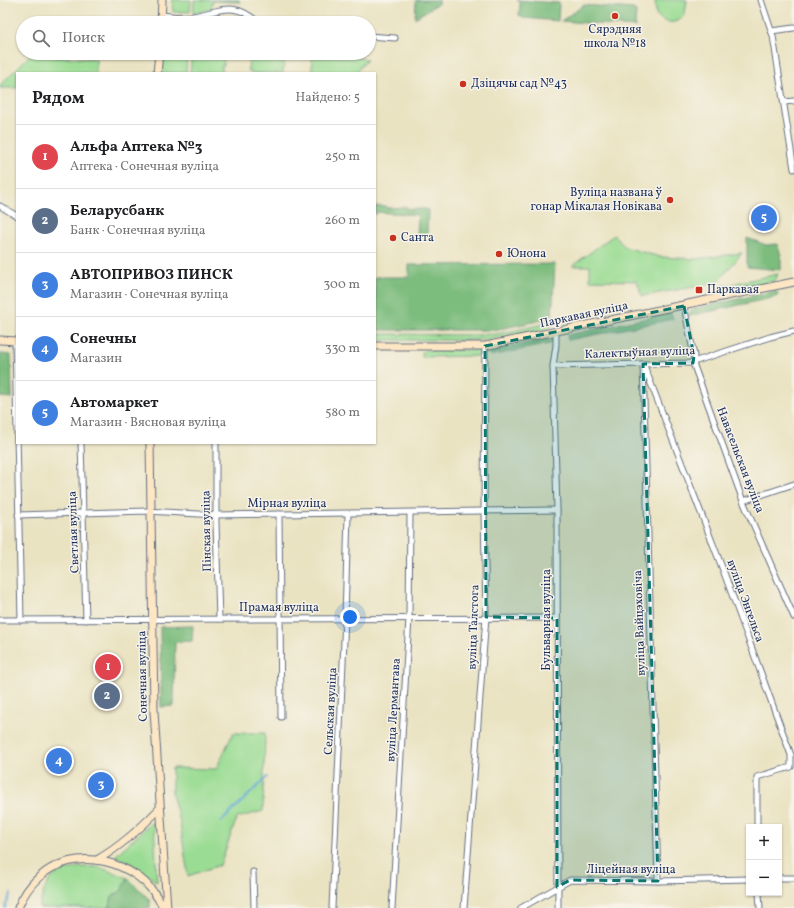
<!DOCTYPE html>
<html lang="ru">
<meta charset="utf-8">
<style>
:root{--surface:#fff;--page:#f2f2f2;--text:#202124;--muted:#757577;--line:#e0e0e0;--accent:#c8321e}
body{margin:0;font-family:Vollkorn,serif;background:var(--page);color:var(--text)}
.controls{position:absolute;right:12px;bottom:12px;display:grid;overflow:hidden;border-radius:0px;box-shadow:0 1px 3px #0004}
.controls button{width:36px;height:36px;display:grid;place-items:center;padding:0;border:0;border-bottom:1px solid var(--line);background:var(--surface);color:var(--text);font:20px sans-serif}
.you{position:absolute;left:350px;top:617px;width:14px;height:14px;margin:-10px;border:3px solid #fff;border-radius:50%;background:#1a73e8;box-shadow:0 0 0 6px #1a73e833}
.badge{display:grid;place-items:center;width:26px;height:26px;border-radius:50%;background:var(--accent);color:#fff;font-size:13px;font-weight:700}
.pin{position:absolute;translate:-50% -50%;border:2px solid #fff;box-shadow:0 1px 4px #0006}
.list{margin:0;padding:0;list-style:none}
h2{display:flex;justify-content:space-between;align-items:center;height:52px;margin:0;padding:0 16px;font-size:17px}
h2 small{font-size:13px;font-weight:400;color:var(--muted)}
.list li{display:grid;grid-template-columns:26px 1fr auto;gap:12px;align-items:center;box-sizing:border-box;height:64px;padding:0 16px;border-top:1px solid var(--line)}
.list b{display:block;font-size:15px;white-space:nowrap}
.list p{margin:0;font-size:13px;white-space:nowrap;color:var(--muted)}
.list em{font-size:13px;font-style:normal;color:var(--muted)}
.icon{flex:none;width:22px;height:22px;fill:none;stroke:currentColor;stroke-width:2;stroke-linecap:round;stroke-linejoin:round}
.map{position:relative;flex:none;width:794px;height:908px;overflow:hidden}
.search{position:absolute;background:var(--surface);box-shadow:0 1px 3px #0004;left:16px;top:16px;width:360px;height:44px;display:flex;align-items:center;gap:10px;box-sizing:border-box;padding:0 14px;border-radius:22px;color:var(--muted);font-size:15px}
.panel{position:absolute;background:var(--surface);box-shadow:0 1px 3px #0004;left:16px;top:72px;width:360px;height:372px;border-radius:0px}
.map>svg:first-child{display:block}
.green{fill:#9adc93;stroke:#5a8678}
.forest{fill:#7bbc7d;stroke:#4b766e}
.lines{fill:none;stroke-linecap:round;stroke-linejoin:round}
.stream{stroke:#5fa5d5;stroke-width:2}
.street-casing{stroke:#636e81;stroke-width:7}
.secondary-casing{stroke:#636e81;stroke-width:9}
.street{stroke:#fff;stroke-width:5}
.secondary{stroke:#fce6c4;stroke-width:7}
.marked{fill:#0f766e;fill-opacity:0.2;stroke:#0f766e;stroke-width:3;stroke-dasharray:8 5;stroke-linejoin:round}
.poi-dot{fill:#c8321e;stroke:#f7f3e8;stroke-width:1.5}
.labels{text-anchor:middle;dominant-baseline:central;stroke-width:3;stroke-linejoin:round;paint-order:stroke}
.poi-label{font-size:12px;fill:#1b2f5e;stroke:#f7f3e8;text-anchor:start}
.street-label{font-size:12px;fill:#1b2f5e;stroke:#f7f3e8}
</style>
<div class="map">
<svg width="794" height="908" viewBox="0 0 794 908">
<rect width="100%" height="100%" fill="#f7f3e8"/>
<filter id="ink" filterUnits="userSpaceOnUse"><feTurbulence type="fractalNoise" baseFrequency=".025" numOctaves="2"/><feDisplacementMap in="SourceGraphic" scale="8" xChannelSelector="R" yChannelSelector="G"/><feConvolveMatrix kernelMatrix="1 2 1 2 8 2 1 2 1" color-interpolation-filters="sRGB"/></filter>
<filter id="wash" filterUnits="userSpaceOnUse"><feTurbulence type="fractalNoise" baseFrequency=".012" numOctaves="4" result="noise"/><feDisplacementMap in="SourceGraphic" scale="16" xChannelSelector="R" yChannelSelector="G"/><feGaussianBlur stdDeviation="0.9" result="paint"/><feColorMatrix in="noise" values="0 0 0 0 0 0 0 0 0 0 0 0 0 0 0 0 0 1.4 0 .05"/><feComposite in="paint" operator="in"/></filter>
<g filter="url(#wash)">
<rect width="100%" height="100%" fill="#eae3c2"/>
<g class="green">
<path d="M172,0h19l-1,12h-17z"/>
<path d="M194,0h45l1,2 -27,-1 -2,8 -18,5z"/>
<path d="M655,0h32c-1,4 -1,9 -2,13 -6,13 -22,11 -29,1z"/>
<path d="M32,53h23v4l41,2v14h-79v15h-17v-3z"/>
<path d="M163,53h24l-1,20h-24z"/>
<path d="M192,53h31l1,12h-2v8h-32z"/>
<path d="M249,53h36l-2,20h-32l-3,-3z"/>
<path d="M312,53h7l48,6 -11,14h-44z"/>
<path d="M614,235l11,12 35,10 36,2 46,-6 -25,30 -75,13 -5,-15 -47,-1v-14h-18z"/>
<path d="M778,274l-2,5 -3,2 -43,9h-12v-3z"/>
<path d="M553,322l-4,7 -61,11h-113v-6l102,1 20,-1z"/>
<path d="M426,350h55v1l-2,5 -57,1v-5z"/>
<path d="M233,733h32l-2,78 -26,7 -17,47 -32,11 -8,-53 -8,-29v-26l44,1z"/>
<path d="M151,823h3l3,59 -25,-18 -15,-7 -1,-2z"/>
<path d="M82,867h16l30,11 -6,12 -10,7 -3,11h-70c8,-30 11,-36 43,-41z"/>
</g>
<g class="forest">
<path d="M416,0h23v3l-24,15z"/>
<path d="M517,0l42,3 -1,18 -35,-3 -4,-3 1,-13z"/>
<path d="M584,5l50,4 2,2 -1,16 -74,-6z"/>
<path d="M377,206h9v2l21,-1 1,2h18l2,1 -1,26h-10l1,-21 -41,-3 -2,3v-8z"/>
<path d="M747,238l19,7 11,-1 4,11v15l-34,-3z"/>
<path d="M555,264l-3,54 -57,12h-120v-53h34v-12z"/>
<path d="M775,291l4,3 -3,3 -87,19v-3l4,-4z"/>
<path d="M671,313l2,6 -105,21 -1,-5z"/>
<path d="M553,338l1,5 -64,13 -2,-4 3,-2z"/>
<path d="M0,354l11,1 1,43 -12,-1z"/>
<path d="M193,626l-1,15 -17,1 -1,64 -13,1 -1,-80z"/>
<path d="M128,878l22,22v8h-41l3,-11 10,-7z"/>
</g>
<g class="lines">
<g class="stream">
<path d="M221,822l46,-45"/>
<path d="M5,908l6,-15"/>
</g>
</g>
</g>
<g filter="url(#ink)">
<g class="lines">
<g class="street-casing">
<g id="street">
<path d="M761,0l12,36 21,133"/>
<path d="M162,15c9,1 21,3 31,1 29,-5 40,-16 66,7"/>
<path d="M771,31l23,-3"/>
<path d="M369,36l26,2"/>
<path d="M784,102l10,-1"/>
<path d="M0,206l17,10"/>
<path d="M684,306l10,50 -1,7 50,138 51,116"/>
<path d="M556,333v12l-3,21 4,144 1,398"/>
<path d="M15,341l6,279"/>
<path d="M643,364l15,517"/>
<path d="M553,366l137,-3 80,-26 24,-6"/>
<path d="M645,368l78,202 68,185v12l-34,10v50"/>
<path d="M81,443l5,177"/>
<path d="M216,443v80l3,96"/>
<path d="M743,501l51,-17"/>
<path d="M279,514l2,203"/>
<path d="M18,515l129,-4 69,4 341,-5"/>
<path d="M0,620l557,-2"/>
<path d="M253,872l1,36"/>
<path d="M779,878h15"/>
<path d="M759,893l1,15"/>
<path d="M332,908l13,-290 3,-104"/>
<path d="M392,908l17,-290 1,-104"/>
<path d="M464,908l22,-291 -2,-106 1,-165"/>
<path d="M521,908l49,-28 88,1 91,-2"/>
</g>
</g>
<g class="secondary-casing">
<g id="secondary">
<path d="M161,23l1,-23"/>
<path d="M157,73l2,-20"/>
<path d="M0,340l17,1"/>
<path d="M375,346h110l309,-64"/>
<path d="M150,443l4,268 13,197"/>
<path d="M97,860c24,-14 44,-32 63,-52"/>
<path d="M18,908c20,-51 75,-62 119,-32 12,8 19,19 27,32"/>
</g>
</g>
<use href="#street" class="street"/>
<use href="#secondary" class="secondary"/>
</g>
</g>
<path class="marked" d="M684,306l10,50 -1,7 -50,1 15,517 -88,-1 -13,7v-269l-71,-1 -1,-271z"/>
<g class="poi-dot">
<circle cx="615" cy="16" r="4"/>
<circle cx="463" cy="84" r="4"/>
<circle cx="670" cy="200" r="4"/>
<circle cx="393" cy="238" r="4"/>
<circle cx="499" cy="254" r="4"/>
<rect x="695" y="286" width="8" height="8" rx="2"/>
</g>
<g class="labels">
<g class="poi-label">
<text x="615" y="30" text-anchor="middle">Сярэдняя<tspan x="615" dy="14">школа №18</tspan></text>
<text x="471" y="84">Дзіцячы сад №43</text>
<text x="662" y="193" text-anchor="end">Вуліца названа ў<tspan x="662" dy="14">гонар Мікалая Новікава</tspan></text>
<text x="401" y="238">Санта</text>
<text x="507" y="254">Юнона</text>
<text x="707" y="290">Паркавая</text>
</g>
<g class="street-label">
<text transform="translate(584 315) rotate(-12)">Паркавая вуліца</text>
<text transform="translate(640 353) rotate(-2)">Калектыўная вуліца</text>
<text transform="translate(740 460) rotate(69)">Навасельская вуліца</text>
<text x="287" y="504">Мірная вуліца</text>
<text transform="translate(207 531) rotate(-91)">Пінская вуліца</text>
<text transform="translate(74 532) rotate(-92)">Светлая вуліца</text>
<text transform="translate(745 601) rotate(70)">вуліца Энгельса</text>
<text x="279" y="608">Прамая вуліца</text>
<text transform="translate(547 620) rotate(-90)">Бульварная вуліца</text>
<text transform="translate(640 623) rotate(-92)">вуліца Вайцэховіча</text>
<text transform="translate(474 627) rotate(-88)">вуліца Талстога</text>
<text transform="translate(143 676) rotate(-91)">Сонечная вуліца</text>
<text transform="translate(394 710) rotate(-87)">вуліца Лермантава</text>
<text transform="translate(331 711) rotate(-87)">Сельская вуліца</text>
<text x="631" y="870">Ліцейная вуліца</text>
</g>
</g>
</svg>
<div class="controls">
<button>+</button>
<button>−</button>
</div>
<div class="you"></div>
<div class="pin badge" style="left:108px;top:667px;background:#e0444e">1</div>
<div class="pin badge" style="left:107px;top:696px;background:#5c6f8a">2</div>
<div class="pin badge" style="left:101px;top:785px;background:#3f7fe0">3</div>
<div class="pin badge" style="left:59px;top:761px;background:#3f7fe0">4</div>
<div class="pin badge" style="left:764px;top:218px;background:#3f7fe0">5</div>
<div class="search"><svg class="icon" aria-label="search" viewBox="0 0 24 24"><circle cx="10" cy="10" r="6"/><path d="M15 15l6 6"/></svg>Поиск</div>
<section class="panel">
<h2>Рядом<small>Найдено: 5</small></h2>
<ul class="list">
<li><span class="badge" style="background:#e0444e">1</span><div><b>Альфа Аптека №3</b><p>Аптека · Сонечная вуліца</p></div><em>250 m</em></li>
<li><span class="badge" style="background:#5c6f8a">2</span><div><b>Беларусбанк</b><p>Банк · Сонечная вуліца</p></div><em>260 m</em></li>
<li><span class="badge" style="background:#3f7fe0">3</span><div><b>АВТОПРИВОЗ ПИНСК</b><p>Магазин · Сонечная вуліца</p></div><em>300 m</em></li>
<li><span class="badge" style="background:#3f7fe0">4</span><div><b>Сонечны</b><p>Магазин</p></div><em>330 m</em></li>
<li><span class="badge" style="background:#3f7fe0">5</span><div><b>Автомаркет</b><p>Магазин · Вясновая вуліца</p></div><em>580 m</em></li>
</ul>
</section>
</div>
